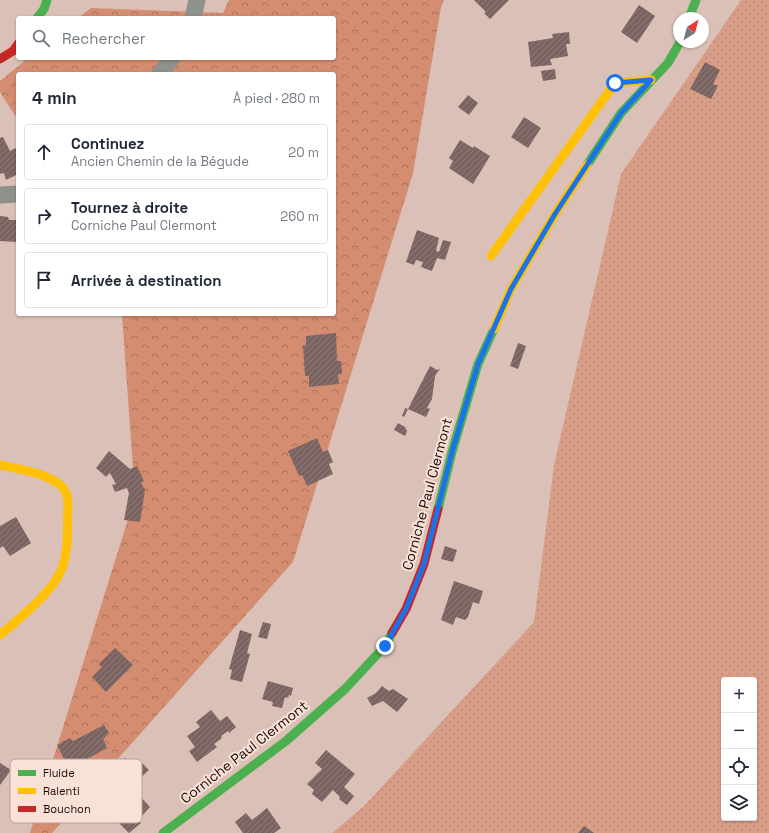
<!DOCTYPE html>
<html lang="fr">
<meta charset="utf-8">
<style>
:root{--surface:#fff;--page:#f2f2f3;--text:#1f2937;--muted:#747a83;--line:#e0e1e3}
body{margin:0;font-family:"Space Grotesk",sans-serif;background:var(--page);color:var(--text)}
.controls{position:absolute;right:12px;bottom:12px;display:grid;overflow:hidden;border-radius:4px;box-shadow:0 1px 3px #0004}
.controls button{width:36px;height:36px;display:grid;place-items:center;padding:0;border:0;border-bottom:1px solid var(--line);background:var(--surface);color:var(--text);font:20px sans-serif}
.compass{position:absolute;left:673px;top:12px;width:36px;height:36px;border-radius:50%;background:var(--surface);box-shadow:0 1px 3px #0004;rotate:36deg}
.stop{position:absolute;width:12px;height:12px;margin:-9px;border:3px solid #1a73e8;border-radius:50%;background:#fff}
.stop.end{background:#1a73e8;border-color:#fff;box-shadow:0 1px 4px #0008}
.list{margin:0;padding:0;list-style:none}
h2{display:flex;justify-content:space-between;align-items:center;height:52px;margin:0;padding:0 16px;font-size:17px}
h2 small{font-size:13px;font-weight:400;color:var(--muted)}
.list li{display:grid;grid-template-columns:26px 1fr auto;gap:12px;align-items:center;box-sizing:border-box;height:56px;margin:0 8px 8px;padding:0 8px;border:1px solid var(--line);border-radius:4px}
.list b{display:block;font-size:15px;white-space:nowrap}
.list p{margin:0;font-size:13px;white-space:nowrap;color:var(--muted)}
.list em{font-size:13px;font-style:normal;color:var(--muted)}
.icon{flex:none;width:22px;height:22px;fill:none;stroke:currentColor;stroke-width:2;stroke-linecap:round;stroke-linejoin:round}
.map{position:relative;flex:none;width:769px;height:833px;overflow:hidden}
.search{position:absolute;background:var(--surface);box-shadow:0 1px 3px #0004;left:16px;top:16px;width:320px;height:44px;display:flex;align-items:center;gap:10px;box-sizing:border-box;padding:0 14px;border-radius:4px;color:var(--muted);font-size:15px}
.panel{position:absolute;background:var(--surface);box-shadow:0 1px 3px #0004;left:16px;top:72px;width:320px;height:244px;border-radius:4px}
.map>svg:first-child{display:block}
.grass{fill:url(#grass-dots);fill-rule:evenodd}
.forest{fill:url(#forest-crowns)}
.building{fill:url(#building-hatch)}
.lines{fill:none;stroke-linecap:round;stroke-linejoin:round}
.street{stroke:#8e928a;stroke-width:17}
.fast{stroke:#4caf50;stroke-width:9}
.slow{stroke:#ffc107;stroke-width:9}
.jam{stroke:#c62828;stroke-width:9}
.route{stroke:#1a73e8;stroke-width:5}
.labels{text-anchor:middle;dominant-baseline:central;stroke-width:4;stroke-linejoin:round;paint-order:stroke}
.street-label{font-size:14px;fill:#1b0b06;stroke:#fae1d8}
.key{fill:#fae1d8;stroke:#b7a199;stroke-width:1}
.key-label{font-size:11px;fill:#1b0b06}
</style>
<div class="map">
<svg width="769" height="833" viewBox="0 0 769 833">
<defs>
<pattern id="grass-dots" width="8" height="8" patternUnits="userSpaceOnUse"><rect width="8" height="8" fill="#d89e88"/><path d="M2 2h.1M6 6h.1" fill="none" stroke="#b98774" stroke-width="1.8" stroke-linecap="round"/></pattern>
<pattern id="forest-crowns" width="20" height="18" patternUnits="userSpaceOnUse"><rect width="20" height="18" fill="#d48d70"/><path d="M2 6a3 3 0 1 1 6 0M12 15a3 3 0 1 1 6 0" fill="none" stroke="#ab715a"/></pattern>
<pattern id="building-hatch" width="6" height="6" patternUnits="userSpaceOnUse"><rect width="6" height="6" fill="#7a6360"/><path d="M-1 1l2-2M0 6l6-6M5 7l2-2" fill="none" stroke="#8e7c79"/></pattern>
</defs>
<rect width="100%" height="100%" fill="#dac0b7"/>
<path class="grass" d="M741,0h28v833h-437l32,-27 170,-184 20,-157 67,-291zM724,680h30v138h-30z"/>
<path class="forest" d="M229,0h215l-3,7 -28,166 -120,389 -241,271h-22l105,-336 -13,-183h212v-240h-316v46l-18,-28v-11l28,-23h306v-40h-256l13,-10 132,5z"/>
<g class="building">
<path d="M474,0h35l-19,19 -6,-6 2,-1z"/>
<path d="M639,5l16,11 -18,27 -16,-11z"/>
<path d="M569,32l1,12h-4l2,12 -18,3 2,6 -21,2 -3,-25 25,-4 -1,-4z"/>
<path d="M705,62l15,8 -7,14 5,2 -7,13 -21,-10z"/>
<path d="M555,69l1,10 -13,2 -2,-10z"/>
<path d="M468,95l10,8 -9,12 -11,-8z"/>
<path d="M524,117l17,11 -13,20 -17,-11z"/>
<path d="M3,137l7,14 8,-4v21l-1,1 1,5 -12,6 -2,-7 -4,1v-36z"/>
<path d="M460,140l13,8 1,-2 16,10 -17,28 -24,-16 4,-7 -4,-3z"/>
<path d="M0,216l8,1 1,3h9v22l-18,-1z"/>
<path d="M417,230l22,8 -3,13 3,1 4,-12 8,2 -6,18 -8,-2 -5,13 -11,-4 2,-5 -7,-2 -2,5 -8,-3z"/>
<path d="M336,333l1,28h4l1,13h-4l1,10 -30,3v-11h-4l-2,-30h3v-10z"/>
<path d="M518,343l8,3 -8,23 -8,-3z"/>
<path d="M430,366l7,4 3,-1 -5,7 -3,23 -5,9 3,1 -4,8 -18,-8z"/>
<path d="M405,408l3,1 -4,8 -2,-1z"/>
<path d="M398,423l7,4 2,4 -2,5 -11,-6z"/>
<path d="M317,438l6,14 5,-2 5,12 -4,2 4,10 -26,12 -5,-11 -3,1 -11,-25z"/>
<path d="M109,451l21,18 7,-3 7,15 -3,2 4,7 -5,32 -16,-2 5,-27 -2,-5 -12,4 -3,-7 4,-1 -6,-11 -4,4 -10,-9z"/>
<path d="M16,517l15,26 -21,13 -7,-10 -3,2v-22z"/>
<path d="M445,546l12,4 -4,12 -12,-3z"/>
<path d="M454,581l29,10 -4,13 -6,-2 -5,15 -3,3 -9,-3 -3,8 -12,-5z"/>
<path d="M263,622l8,2 -4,15 -9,-2z"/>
<path d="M240,630l12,4 -5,19 3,1 -8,28 -12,-3 2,-9 -3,-1z"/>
<path d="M115,648l18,17 -27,27 -14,-15 10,-10 -3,-3z"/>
<path d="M268,681l25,7 -2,8 -2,-1 -1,3 -3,-1 -3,11 -10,-2 1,-4 -11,-3z"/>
<path d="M382,686l7,5 4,-2 15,10 -11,13 -14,-11 -11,5 -5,-8 9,-5z"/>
<path d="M211,710l9,11 7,-5 9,11 -7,6 -1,-2 -7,5 1,2 -8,6 3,3 -20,15 -8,-11 6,-4 -8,-11 13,-9 -4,-5z"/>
<path d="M104,725l5,8 -6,6 4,9 -38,21 -12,-24 13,-7 3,3z"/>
<path d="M326,750l29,24 -11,13 10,9 -7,9 -8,-6 1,-2 -7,-7 -11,12 -10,-8 2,-4 -7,-6 15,-15 -7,-6z"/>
<path d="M126,758l3,5 14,1 6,6 -21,20 -13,-27z"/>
<path d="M0,763l11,7 -11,15z"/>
<path d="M139,795l11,12 -12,13 3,3 -12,10 -14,-14 3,-4 -3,-2 8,-8 4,3z"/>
<path d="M267,808l14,20 -7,5h-31l-8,-11 11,-9 6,7z"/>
<path d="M584,826l10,7h-16z"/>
</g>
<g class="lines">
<g class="street">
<path d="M193,18l4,-18"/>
<path d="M160,74l12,-16"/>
<path d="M0,195l18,-1"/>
</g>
<g class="fast">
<path d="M37,18l7,-9 3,-9"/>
<path d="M689,18l7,-18"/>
<path d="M587,165l34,-52 47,-50 12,-21"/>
<path d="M438,509l14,-57 26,-88 16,-35"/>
<path d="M163,833l123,-92 59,-52 40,-43 7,-13"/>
</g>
<g class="slow">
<path d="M491,256l124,-173 36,-3"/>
<path d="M494,329l17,-40 44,-75 32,-49"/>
<path d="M0,465c18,4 56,9 65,26 3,4 3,10 3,15 -1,20 1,43 -6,62 -8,23 -43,51 -62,67"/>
</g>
<g class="jam">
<path d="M0,59l13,-8 5,-7"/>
<path d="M392,633l14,-24 18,-45 14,-55"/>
</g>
</g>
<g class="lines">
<path class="route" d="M385,646l21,-37 18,-45 28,-112 26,-88 33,-75 44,-75 66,-101 30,-33 -36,3"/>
</g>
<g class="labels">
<g class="street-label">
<text transform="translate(427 494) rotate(-75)">Corniche Paul Clermont</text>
<text transform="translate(244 752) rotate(-38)">Corniche Paul Clermont</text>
</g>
</g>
<rect x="10" y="759" width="132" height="64" rx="6" class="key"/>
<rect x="18" y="770" width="18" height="6" fill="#4caf50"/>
<rect x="18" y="788" width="18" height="6" fill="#ffc107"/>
<rect x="18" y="806" width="18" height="6" fill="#c62828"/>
<g class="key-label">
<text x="43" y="777">Fluide</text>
<text x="43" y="795">Ralenti</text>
<text x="43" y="813">Bouchon</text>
</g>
</svg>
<div class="controls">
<button>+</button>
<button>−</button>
<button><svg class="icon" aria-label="locate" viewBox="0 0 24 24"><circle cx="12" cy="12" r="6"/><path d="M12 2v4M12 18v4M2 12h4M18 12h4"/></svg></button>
<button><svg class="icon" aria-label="layers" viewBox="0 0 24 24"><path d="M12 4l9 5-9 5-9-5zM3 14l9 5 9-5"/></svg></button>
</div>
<svg class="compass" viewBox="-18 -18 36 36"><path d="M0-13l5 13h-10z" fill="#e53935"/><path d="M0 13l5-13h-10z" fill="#747a83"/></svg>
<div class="stop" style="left:615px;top:83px"></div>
<div class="stop end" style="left:385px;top:646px"></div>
<div class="search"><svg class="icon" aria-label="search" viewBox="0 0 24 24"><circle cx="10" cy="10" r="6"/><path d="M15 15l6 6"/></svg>Rechercher</div>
<section class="panel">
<h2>4 min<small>À pied · 280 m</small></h2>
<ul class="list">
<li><svg class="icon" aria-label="ahead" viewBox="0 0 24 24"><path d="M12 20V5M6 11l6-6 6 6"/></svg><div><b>Continuez</b><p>Ancien Chemin de la Bégude</p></div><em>20 m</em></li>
<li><svg class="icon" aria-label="right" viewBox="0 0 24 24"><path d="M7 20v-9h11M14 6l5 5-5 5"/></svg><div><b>Tournez à droite</b><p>Corniche Paul Clermont</p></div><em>260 m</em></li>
<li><svg class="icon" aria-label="arrive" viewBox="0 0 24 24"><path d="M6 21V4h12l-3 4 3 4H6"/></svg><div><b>Arrivée à destination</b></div></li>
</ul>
</section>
</div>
